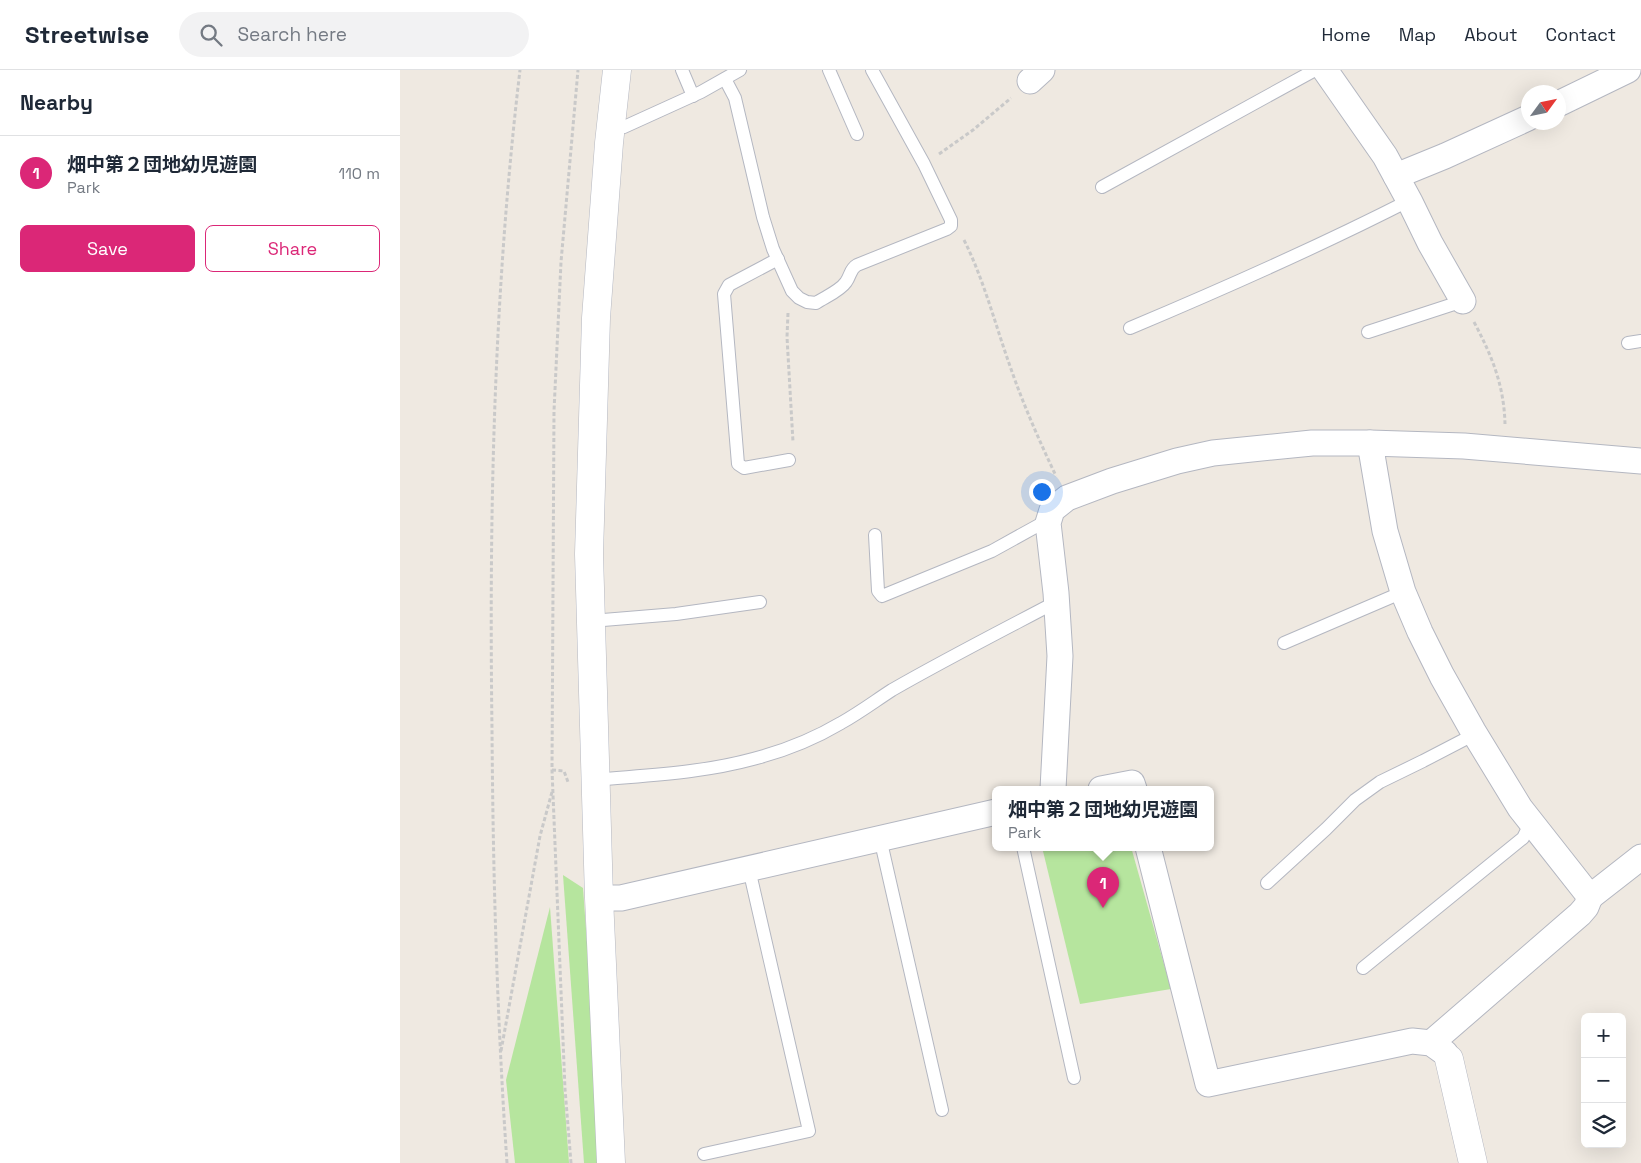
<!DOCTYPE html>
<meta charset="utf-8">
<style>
:root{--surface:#fff;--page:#f2f2f3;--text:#1f2937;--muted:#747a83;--line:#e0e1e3;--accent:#db2777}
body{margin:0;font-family:"Space Grotesk","Noto Sans JP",sans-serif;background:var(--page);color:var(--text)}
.controls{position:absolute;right:15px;bottom:15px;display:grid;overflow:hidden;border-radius:8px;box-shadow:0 5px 20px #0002}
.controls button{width:45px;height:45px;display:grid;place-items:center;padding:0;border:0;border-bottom:1px solid var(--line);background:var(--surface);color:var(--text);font:25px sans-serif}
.compass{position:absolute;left:1121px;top:15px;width:45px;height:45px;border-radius:50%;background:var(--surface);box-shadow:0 5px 20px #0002;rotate:57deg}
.you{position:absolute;left:641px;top:421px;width:18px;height:18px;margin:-12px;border:4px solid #fff;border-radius:50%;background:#1a73e8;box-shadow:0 0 0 8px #1a73e833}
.badge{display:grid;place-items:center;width:32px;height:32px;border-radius:50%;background:var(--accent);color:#fff;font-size:16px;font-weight:700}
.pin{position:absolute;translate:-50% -41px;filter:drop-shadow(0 1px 2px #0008)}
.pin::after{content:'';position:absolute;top:26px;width:18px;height:15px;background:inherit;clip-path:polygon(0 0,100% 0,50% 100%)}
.popup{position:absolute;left:592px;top:716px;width:222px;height:65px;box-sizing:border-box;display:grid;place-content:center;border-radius:8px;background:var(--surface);filter:drop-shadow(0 1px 4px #0005);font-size:16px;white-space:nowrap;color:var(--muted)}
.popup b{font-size:19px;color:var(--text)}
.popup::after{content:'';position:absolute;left:50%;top:100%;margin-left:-10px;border:10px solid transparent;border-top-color:var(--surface)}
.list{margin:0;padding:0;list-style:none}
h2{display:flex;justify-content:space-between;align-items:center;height:65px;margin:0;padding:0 20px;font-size:21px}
h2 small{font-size:16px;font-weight:400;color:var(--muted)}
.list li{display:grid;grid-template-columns:32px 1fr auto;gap:15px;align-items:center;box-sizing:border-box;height:75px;padding:0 20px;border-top:1px solid var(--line)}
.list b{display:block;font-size:19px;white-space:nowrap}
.list p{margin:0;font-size:16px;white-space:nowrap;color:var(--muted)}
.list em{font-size:16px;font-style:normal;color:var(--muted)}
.actions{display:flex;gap:10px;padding:15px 20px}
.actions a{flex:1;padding:11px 0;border:1px solid var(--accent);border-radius:8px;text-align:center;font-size:18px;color:var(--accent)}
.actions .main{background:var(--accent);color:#fff}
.icon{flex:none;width:28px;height:28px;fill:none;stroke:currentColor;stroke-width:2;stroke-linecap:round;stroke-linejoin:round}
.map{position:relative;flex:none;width:1241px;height:1093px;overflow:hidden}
header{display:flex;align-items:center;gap:30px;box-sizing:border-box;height:70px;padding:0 25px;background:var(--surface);border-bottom:1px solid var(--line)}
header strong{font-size:24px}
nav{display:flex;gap:28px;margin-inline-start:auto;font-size:18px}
.search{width:350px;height:45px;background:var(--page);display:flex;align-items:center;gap:12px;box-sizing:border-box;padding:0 18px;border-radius:28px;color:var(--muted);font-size:19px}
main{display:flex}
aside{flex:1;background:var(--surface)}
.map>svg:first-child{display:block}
.green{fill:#b6e59e}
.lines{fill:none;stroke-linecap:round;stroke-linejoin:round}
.service-casing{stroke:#b4b7c1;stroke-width:14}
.minor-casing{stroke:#b4b7c1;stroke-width:27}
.tertiary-casing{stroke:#b4b7c1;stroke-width:29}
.path{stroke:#c9c9c9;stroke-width:3;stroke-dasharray:4 2.5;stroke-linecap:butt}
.service{stroke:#fff;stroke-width:12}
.minor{stroke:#fff;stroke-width:25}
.tertiary{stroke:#fff;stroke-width:28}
</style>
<header>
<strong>Streetwise</strong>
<div class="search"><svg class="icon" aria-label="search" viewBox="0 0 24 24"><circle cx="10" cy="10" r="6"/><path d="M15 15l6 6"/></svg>Search here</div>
<nav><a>Home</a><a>Map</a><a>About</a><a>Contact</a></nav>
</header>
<main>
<aside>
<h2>Nearby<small></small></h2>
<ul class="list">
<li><span class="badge">1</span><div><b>畑中第２団地幼児遊園</b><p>Park</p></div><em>110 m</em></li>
</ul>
<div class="actions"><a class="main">Save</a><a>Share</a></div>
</aside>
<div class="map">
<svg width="1241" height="1093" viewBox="0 0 1241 1093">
<rect width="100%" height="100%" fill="#efe9e1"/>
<g class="green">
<path d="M642,777h89l40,142 -91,15z"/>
<path d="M163,805l20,13 20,275h-19z"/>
<path d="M150,837l19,256h-54l-9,-83z"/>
</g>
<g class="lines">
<g class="service-casing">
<g id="service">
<path d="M282,0l11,26"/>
<path d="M429,0l28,64"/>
<path d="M325,9l10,19 28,119 10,32 19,42 7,7 8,4 9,1c9,-6 24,-12 30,-21 5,-7 4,-13 11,-17l90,-36 4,-3v-6l-27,-56 -52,-94"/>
<path d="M211,57h13l77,-35 39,-22"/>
<path d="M702,117l213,-117"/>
<path d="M378,189l-49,26 -5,9 14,170 6,4 45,-8"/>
<path d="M730,258c95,-40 188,-81 280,-128"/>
<path d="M968,262l95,-31"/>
<path d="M1228,273l13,-2"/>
<path d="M475,465l3,56 4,5 110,-45 56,-31"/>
<path d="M191,551l85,-7 84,-12"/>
<path d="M884,573l119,-51"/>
<path d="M195,710c53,-5 107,-7 158,-21 31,-8 61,-20 88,-36 18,-10 34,-22 51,-33 54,-31 109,-59 164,-88"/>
<path d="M480,768l62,272"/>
<path d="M623,777l51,231"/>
<path d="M867,813l59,-54 29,-29 25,-18 43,-21 52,-27"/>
<path d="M963,898l160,-130 8,-16"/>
<path d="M304,1084l105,-23 -60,-262"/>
</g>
</g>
<g class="minor-casing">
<g id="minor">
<path d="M925,0l60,86 25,46 20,41 33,58"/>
<path d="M630,11l12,-11"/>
<path d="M1158,34l70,-34"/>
<path d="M996,106l49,-20 83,-38"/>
<path d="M970,373l15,88 18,61 17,40 22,44 31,55 47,77 70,89 -4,10 -6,7 -149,129"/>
<path d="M653,719l7,-133 -4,-63 -8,-70 4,-13 15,-12 45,-17 65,-20 36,-8 99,-10h58l94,3 177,15"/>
<path d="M701,719l31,-6 2,6"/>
<path d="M748,777l60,237 204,-43 19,2 14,10"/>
<path d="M1190,827l51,-40"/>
<path d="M199,828h22l375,-86"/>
</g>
</g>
<g class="tertiary-casing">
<g id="tertiary">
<path d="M1049,989l24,104"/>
<path d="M211,1093l-12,-265 -10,-344 7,-236 13,-175 8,-73"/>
</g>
</g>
<g class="path">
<path d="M539,84l34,-24 38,-32"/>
<path d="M564,170c20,40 31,84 46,126 13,38 29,74 46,110"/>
<path d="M388,243l-1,24 6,105"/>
<path d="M1074,252c18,34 30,63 31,102"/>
<path d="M152,700l12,1 4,11"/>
<path d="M101,981l39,-215 12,-44"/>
<path d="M107,1093c-10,-145 -14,-289 -15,-434 -3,-220 2,-440 28,-659"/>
<path d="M171,1093l-6,-74 -13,-319 2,-359 7,-149 17,-192"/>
</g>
<use href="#service" class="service"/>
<use href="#minor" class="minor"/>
<use href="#tertiary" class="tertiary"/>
</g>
</svg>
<div class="controls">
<button>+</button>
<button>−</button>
<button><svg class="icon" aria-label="layers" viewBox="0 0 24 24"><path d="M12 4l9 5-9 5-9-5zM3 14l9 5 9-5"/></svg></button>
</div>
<svg class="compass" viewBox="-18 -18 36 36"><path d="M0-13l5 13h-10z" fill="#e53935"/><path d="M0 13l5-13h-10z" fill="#747a83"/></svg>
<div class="you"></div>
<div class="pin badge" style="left:703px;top:838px">1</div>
<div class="popup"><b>畑中第２団地幼児遊園</b>Park</div>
</div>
</main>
